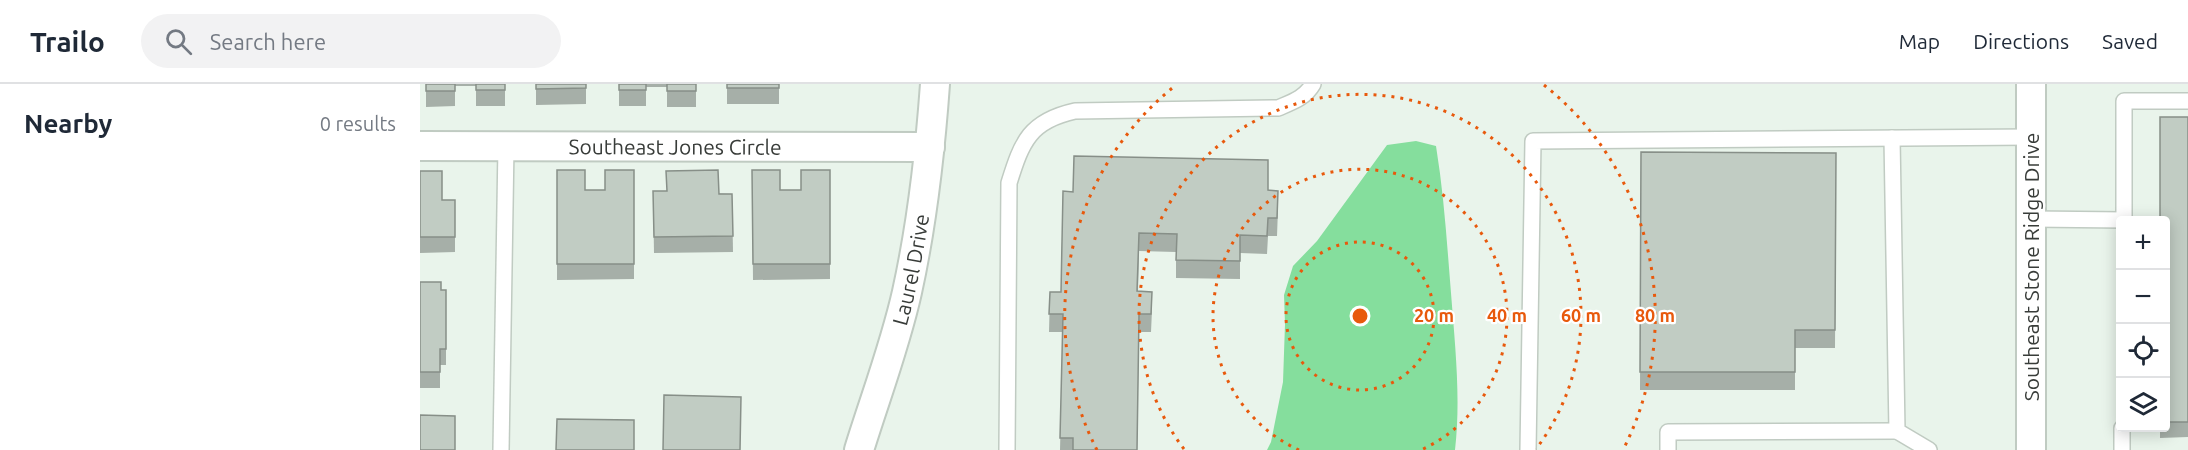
<!DOCTYPE html>
<meta charset="utf-8">
<style>
:root{--surface:#fff;--page:#f2f2f3;--text:#1f2937;--muted:#747a83;--line:#e0e1e3}
body{margin:0;font-family:Ubuntu,sans-serif;background:var(--page);color:var(--text)}
.controls{position:absolute;right:18px;bottom:18px;display:grid;overflow:hidden;border-radius:6px;box-shadow:0 3px 15px #0003}
.controls button{width:54px;height:54px;display:grid;place-items:center;padding:0;border:0;border-bottom:2px solid var(--line);background:var(--surface);color:var(--text);font:30px sans-serif}
.list{margin:0;padding:0;list-style:none}
h2{display:flex;justify-content:space-between;align-items:center;height:78px;margin:0;padding:0 24px;font-size:26px}
h2 small{font-size:20px;font-weight:400;color:var(--muted)}
.icon{flex:none;width:33px;height:33px;fill:none;stroke:currentColor;stroke-width:2;stroke-linecap:round;stroke-linejoin:round}
.map{position:relative;flex:none;width:1768px;height:366px;overflow:hidden}
header{display:flex;align-items:center;gap:36px;box-sizing:border-box;height:84px;padding:0 30px;background:var(--surface);border-bottom:2px solid var(--line)}
header strong{font-size:28px}
nav{display:flex;gap:33px;margin-inline-start:auto;font-size:21px}
.search{width:420px;height:54px;background:var(--page);display:flex;align-items:center;gap:15px;box-sizing:border-box;padding:0 21px;border-radius:33px;color:var(--muted);font-size:22px}
main{display:flex}
aside{flex:1;background:var(--surface)}
.map>svg:first-child{display:block}
.water{fill:#85de9d}
.lines{fill:none;stroke-linecap:round;stroke-linejoin:round}
.service-casing{stroke:#c0cbc2;stroke-width:18}
.minor-casing{stroke:#c0cbc2;stroke-width:32}
.service{stroke:#fff;stroke-width:15}
.minor{stroke:#fff;stroke-width:28}
.wall{fill:#a6afa8}
.building{fill:#c1ccc3;stroke:#878f88;stroke-width:1.5}
.ring{fill:none;stroke:#e8590c;stroke-width:3;stroke-dasharray:3 6}
.labels{text-anchor:middle;dominant-baseline:central;stroke-width:4.5;stroke-linejoin:round;paint-order:stroke}
.street-label{font-size:21px;fill:#383c39;stroke:#fff}
.centre{fill:#e8590c;stroke:#fff;stroke-width:3}
.ring-label{font-size:18px;text-anchor:middle;font-weight:bold;fill:#e8590c;stroke:#fff;stroke-width:4.5;stroke-linejoin:round;paint-order:stroke}
</style>
<header>
<strong>Trailo</strong>
<div class="search"><svg class="icon" aria-label="search" viewBox="0 0 24 24"><circle cx="10" cy="10" r="6"/><path d="M15 15l6 6"/></svg>Search here</div>
<nav><a>Map</a><a>Directions</a><a>Saved</a></nav>
</header>
<main>
<aside>
<h2>Nearby<small>0 results</small></h2>
<ul class="list">
</ul>
</aside>
<div class="map">
<svg width="1768" height="366" viewBox="0 0 1768 366">
<rect width="100%" height="100%" fill="#e9f4eb"/>
<path class="water" d="M996,57l20,5c8,49 11,98 15,147 4,53 10,105 4,157h-188l4,-8 12,-60 2,-58 -1,-29 9,-29 24,-25 70,-96z"/>
<g class="lines">
<g class="service-casing">
<g id="service">
<path d="M1472,54l5,293 32,19"/>
<path d="M1611,135l93,1"/>
<path d="M1704,136v-119h64"/>
<path d="M81,366l5,-304"/>
<path d="M587,366l2,-267c13,-42 21,-62 66,-72l203,-3c14,-6 27,-10 35,-24"/>
<path d="M1108,366l5,-309 498,-4"/>
<path d="M1248,366v-18l229,-1"/>
<path d="M1702,366v-22"/>
</g>
</g>
<g class="minor-casing">
<g id="minor">
<path d="M1611,0v366"/>
<path id="s1" d="M0,62l510,1"/>
<path id="s2" d="M439,366c16,-52 36,-104 48,-158 15,-68 23,-138 28,-208"/>
</g>
</g>
<use href="#service" class="service"/>
<use href="#minor" class="minor"/>
</g>
<g class="wall">
<path d="M6,0h79v22h-29v-20h-21v20l-29,1z"/>
<path d="M116,0h50v20l-50,1z"/>
<path d="M199,0h77v23h-29v-20h-21v19h-27z"/>
<path d="M292,0h67v20h-52v-20z"/>
<path d="M1768,33v320l-28,1v-10h6v-208z"/>
<path d="M1221,68l195,1 -1,195h-40v42h-155z"/>
<path d="M137,86l28,20h20l29,-20v109l-77,1z"/>
<path d="M332,86l28,20h21l29,-20v109l-77,1z"/>
<path d="M0,87l22,29h13v52l-35,1z"/>
<path d="M848,106l10,19 -1,27h-9l-1,18 -27,-1v26l-64,-1v-26l-37,-1 -1,40 14,19 -1,22h-12l-2,118h-77l3,-118h-14l1,-40h11l2,-101z"/>
<path d="M233,107l79,3 1,58 -79,1z"/>
<path d="M0,198l21,8h5v75h-6v23h-20z"/>
</g>
<g class="building">
<rect x="6" y="0" width="29" height="7"/>
<rect x="56" y="0" width="29" height="6"/>
<path d="M116,0h50v4l-50,1z"/>
<rect x="199" y="0" width="27" height="6"/>
<rect x="247" y="0" width="29" height="7"/>
<rect x="307" y="0" width="52" height="4"/>
<path d="M1740,33h28v305h-22v-202h-6z"/>
<path d="M1221,68l195,1 -1,177h-40v42h-155z"/>
<path d="M654,72l194,4v30l10,1 -1,27h-9l-1,18 -27,-1v26l-64,-1 1,-26 -38,-1 -2,58 15,1 -1,22h-12l-2,136h-64v-12h-13l3,-124h-14l1,-22h11l2,-101 10,1z"/>
<path d="M137,86h28v20h20v-20h29v94h-77z"/>
<path d="M298,86l1,24h13l1,42 -79,1 -1,-46h14l-1,-20z"/>
<path d="M332,86h28v20h21v-20h29v94h-77z"/>
<path d="M0,87h22v29h13v37h-35z"/>
<path d="M0,198h21v8h5v59h-6v23h-20z"/>
<path d="M244,311l77,2 -1,53h-77z"/>
<path d="M0,331l35,1v34h-35z"/>
<path d="M137,335l77,1v30h-78z"/>
</g>
<g class="ring">
<circle cx="940" cy="232" r="74"/>
<path d="M879 366A147 147 0 1 1 1001 366"/>
<path d="M764 365A221 221 0 1 1 1116 365"/>
<path d="M677 366A295 295 0 0 1 756 1M1124 1A295 295 0 0 1 1203 366"/>
</g>
<g class="labels">
<g class="street-label">
<text stroke="none"><textPath href="#s1" startOffset="255">Southeast Jones Circle</textPath></text>
<text transform="translate(1611 183) rotate(-90)">Southeast Stone Ridge Drive</text>
<text stroke="none"><textPath href="#s2" startOffset="188">Laurel Drive</textPath></text>
</g>
</g>
<circle cx="940" cy="232" r="9" class="centre"/>
<g class="ring-label">
<text x="1014" y="238">20 m</text>
<text x="1087" y="238">40 m</text>
<text x="1161" y="238">60 m</text>
<text x="1235" y="238">80 m</text>
</g>
</svg>
<div class="controls">
<button>+</button>
<button>−</button>
<button><svg class="icon" aria-label="locate" viewBox="0 0 24 24"><circle cx="12" cy="12" r="6"/><path d="M12 2v4M12 18v4M2 12h4M18 12h4"/></svg></button>
<button><svg class="icon" aria-label="layers" viewBox="0 0 24 24"><path d="M12 4l9 5-9 5-9-5zM3 14l9 5 9-5"/></svg></button>
</div>
</div>
</main>
